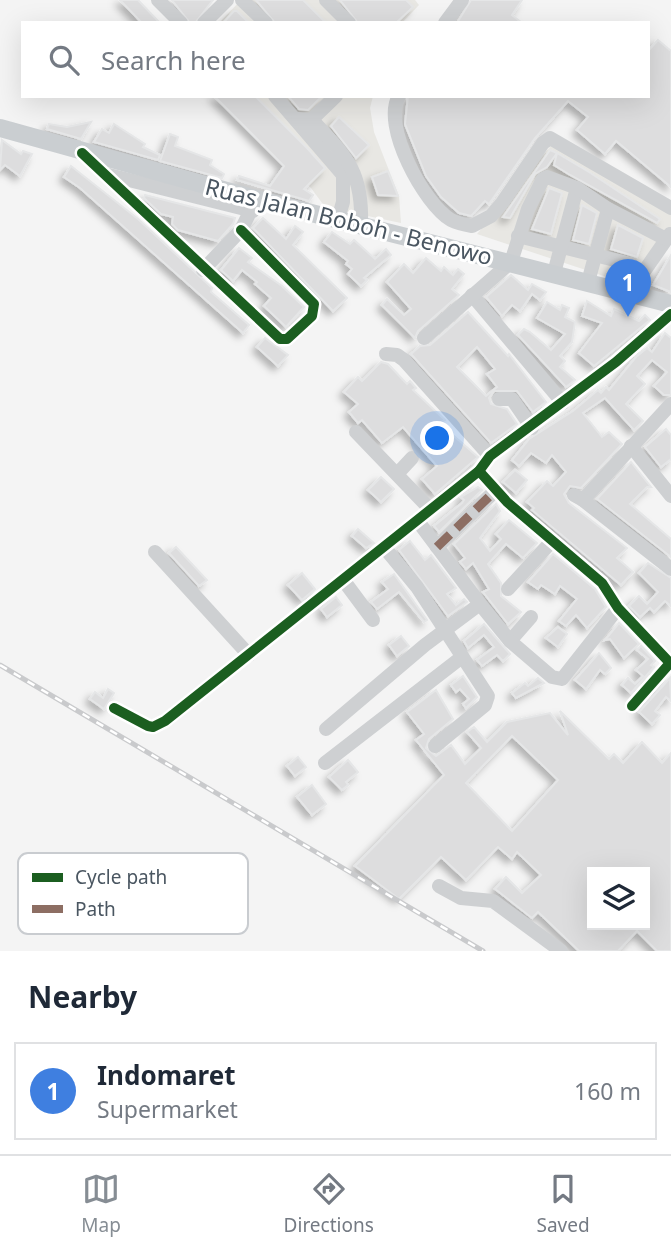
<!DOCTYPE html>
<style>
:root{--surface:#fff;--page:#f2f2f3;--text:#1f2937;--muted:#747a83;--line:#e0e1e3;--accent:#868d94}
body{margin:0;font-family:"Noto Sans",sans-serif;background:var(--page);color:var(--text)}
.controls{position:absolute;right:21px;bottom:21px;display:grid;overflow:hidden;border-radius:0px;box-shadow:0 7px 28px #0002}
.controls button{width:63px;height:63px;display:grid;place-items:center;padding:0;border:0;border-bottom:2px solid var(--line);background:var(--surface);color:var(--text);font:35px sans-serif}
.you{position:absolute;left:438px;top:439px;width:24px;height:24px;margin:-18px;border:5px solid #fff;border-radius:50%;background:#1a73e8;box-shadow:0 0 0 10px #1a73e833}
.badge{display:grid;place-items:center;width:46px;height:46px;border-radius:50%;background:var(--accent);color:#fff;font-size:23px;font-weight:700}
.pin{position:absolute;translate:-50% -58px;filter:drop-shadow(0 2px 4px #0008)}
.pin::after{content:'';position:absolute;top:37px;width:24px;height:21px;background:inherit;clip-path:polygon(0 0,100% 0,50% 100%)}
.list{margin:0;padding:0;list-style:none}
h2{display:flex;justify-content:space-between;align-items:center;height:91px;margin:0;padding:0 28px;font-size:30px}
h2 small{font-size:23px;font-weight:400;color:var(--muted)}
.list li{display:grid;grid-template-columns:46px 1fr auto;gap:21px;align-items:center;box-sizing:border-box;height:98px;margin:0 14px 14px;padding:0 14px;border:2px solid var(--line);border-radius:0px}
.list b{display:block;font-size:26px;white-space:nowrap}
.list p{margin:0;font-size:23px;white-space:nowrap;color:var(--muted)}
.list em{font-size:23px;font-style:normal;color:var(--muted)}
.icon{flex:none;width:38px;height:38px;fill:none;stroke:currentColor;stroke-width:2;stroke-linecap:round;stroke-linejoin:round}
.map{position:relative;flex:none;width:671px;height:951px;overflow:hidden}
.search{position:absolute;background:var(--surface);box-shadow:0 7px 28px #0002;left:21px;right:21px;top:21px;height:77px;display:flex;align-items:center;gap:18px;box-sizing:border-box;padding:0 24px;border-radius:0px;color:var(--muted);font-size:26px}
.sheet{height:203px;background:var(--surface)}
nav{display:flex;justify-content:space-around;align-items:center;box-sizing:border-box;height:98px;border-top:2px solid var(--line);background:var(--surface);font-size:19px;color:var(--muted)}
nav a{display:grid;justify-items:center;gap:4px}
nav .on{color:var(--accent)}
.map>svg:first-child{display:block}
.commercial{fill:#e8e7e3}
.building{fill:#ddddde;stroke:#e5e6e7;stroke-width:2;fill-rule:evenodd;filter:url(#shadow)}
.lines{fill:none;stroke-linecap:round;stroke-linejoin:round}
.minor{stroke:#ced0d2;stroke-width:14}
.major{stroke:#caced1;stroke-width:18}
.rail-casing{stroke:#c9cacc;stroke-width:5}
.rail{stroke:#fff;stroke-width:2.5;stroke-dasharray:8;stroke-linecap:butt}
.quiet{stroke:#8d6e63;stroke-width:9;stroke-dasharray:18 9;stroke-linecap:butt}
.cycleway-casing{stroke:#fff;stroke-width:15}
.cycleway{stroke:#1b5e20;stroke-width:10}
.labels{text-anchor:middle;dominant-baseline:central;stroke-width:6;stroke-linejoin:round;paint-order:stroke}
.street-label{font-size:23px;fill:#4a5661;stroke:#fff}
.key{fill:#fff;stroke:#c9ccd0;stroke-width:2}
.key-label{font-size:19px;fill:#4a5661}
</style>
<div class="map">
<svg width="671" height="951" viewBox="0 0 671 951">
<defs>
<filter id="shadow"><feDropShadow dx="-4.5" dy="4.5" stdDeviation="3.5" flood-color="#0004"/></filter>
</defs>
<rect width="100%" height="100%" fill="#f4f4f4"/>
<g class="commercial">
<path d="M241,0h174l4,5 -17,18h-183z"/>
<path d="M216,96h157l-3,12 4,24 25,64 2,27 -76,-16 -14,-19z"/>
<path d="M554,142l117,72v14l-43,56 -151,-50z"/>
</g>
<g class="building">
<path d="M120,0h18l22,23h-18z"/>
<path d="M172,0h41l-18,23h-5z"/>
<path d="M256,0h47l23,23h-51z"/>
<path d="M340,0h66l7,7 -17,16h-38z"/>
<path d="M471,0h51l-10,15 10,8h-65z"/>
<path d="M234,11h3l12,12h-26z"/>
<path d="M658,40l13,11v136l-55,-46 -11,13 -28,-24 11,-13 -20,-16 -33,37 -46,66 -4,-3 -14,15 -12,-3 -18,-16 -15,-21 -21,-52 3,-28h240v-45z"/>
<path d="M214,96h41l53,53 17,19 -21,21 9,6 -4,6 -72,-21 2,-4 31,10 14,-20z"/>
<path d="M288,96h34l-14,14 -9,-1z"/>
<path d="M339,117l30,28 -13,13 -25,-32z"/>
<path d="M91,122l-10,17 -34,-10 2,-5 18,3z"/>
<path d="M114,124l31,20 -2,3 17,8 -2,5 -64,-18 8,-13 7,4z"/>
<path d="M170,134l8,3 -3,9 37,14 -2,5 14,9 -2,4 -62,-17z"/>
<path d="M2,140l19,14 2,-3 9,3 -12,22 -15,-11 -5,5z"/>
<path d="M550,150l7,3 -10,14 -12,7 -25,44 -7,-1z"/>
<path d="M557,153l32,19 71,47 -3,4 -87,-48 -16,-10z"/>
<path d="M71,166l67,53 74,69 -1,4 38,33 -6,8 -163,-145 -16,-11z"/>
<path d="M388,171l10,25 -20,-1 -6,-18z"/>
<path d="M549,188l13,5 -11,41 -19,-5z"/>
<path d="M145,195l90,23 -2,6 -15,17 -40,-11 -6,-6 1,-7 -12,-3 -17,-16z"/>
<path d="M582,205l15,8 -8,31 -16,-4z"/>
<path d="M263,218l23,21 9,-13 8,6 -10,13 54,53 -14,13 -80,-83z"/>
<path d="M618,225l25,13 -6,19 -26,-8z"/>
<path d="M332,232l18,12 4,-4 21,19 11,-10 5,6 -27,23 3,2 -6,6 -13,-12 4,-5 -6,-5 2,-3 -24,-19z"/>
<path d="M239,248l13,10 -4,4 34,24 22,21 -18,20 -22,-21 7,-8 -16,-14 2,-2 -15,-12 -9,11 -12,-11z"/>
<path d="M671,255v37l-18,-7z"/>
<path d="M426,258l15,13 3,-4 9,8 5,-6 6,5 -12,15 7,6 -41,36 -3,7 -33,-33 5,-6 17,16 7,-6 -24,-27 17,-18 9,9z"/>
<path d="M511,275l17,15 4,-6 14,8 -6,8 -8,-6 -12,17 -8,-6 -10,11 -16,-19z"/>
<path d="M587,301l24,15 3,-7 25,12 6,-6 5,5 -56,46 -15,-13 23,-30 -20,-7z"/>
<path d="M547,302l13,8 2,-5 7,3 -4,9 10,5 -3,20 -12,14 5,5 -5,6 15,13 -9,7 -48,-52 6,-6 6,3 21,18 14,-16 -28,-16z"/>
<path d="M468,312l40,44 1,-2 37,48 -13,10 -16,-21h-23l-5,7 2,6 16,5 10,15 -26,19 -80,-89 9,-8 10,-1zM477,347l18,22 -8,5 10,13 -11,9 -29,-29z"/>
<path d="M665,333l6,5v57h-7l-10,-9 13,-14 -15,-12 -15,16 8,8 -19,20 17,17 -9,9 -29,-32 -22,15 19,24 7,-5 13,12 -41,44 -11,-2 -6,8 5,9 58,45 -10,10 16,14 -12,13 -89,-75 2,-2 -7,-6 20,-21 6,5 13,-14 -14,-17 -6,8 -15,-10 -12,13 -7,-6 17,-21 44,-28 25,-21 3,3 5,-6 3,3 27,-33 11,-9 5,4z"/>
<path d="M265,338l23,17 -10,11 -21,-19z"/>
<path d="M381,362l7,2 19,20 3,-3 6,7 -3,2 32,30 -4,2 5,7 32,28 -43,37 -13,-15 15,-13 -34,-39 -21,16 -20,-23 -4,3 -9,-11 9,-8 -14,-12 14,-15 4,4z"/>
<path d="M666,429l5,6v24l-10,8 -16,-20z"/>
<path d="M631,462l20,25h-4l-17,17 41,35v18l-74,-58z"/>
<path d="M515,470l12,10 -11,13 -13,-11z"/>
<path d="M381,477l13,12 -13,13 -13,-12z"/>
<path d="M478,487l4,3 -43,42 -5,-6 28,-23 2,-3 -3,-3z"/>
<path d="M496,504l4,7 -20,27 10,13 11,-12 -5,-5 13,-14 28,23 -14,15 -17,-14 -18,20 13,19v13l20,16 -13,12 -25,-32 6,-3 -16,-26 -7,6 -6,-7 5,-4 -11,-14z"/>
<path d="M358,529l16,14 -8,5 -14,-12z"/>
<path d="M410,541l15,19 6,-5 25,33 -9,6 9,11 8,-6 3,3 -19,14 -49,-66z"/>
<path d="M176,547l31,33 -8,6 -30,-33z"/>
<path d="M553,554l42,35 11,18 -19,21 -11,-13 -10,11 -7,-5 18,-22 -17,-13 -5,8 -14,-9 -3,4 -10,-7z"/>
<path d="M648,563l23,15v28l-6,-5 -11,11 -4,-4 -10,9 -11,-11 10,-10 8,8 11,-12 -19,-19z"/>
<path d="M302,573l13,16 -13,11 -14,-15z"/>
<path d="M394,574l33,46 -3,2 -25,-30 -22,17 -6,-7 17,-13 -6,-7z"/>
<path d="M336,597l6,8 -15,12 -6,-8z"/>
<path d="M619,623l20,21 -15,14 -14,-19 -5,1z"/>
<path d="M484,624l26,30 -7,7 -6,-6 -15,11 -5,-6 17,-13 -10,-12 -16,13 -4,-7z"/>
<path d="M558,627l9,7 -9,13 -12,-9z"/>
<path d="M401,636l8,10 -12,10 -8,-11z"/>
<path d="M641,646l14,15 -4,4 3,2 -23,26 -9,-8 6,-7 7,6 8,-8 -7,-6 12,-11 -11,-9z"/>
<path d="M599,653l12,15 -6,6 -5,-4 -14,19 -11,-9z"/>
<path d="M463,676l14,21 -11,11 -3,-4 6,-5 -9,-10 -4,3 -5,-7z"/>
<path d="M538,678l6,5 -28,15 -4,-5 13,-10 3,3z"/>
<path d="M670,678l1,23 -5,-4 -11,14 5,4 -8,9 -13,-12z"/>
<path d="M108,689l6,4 -10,16 -14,-10 5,-7 8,6z"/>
<path d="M436,690l17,29 -24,20 -3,9 10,8 15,-11 14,19 16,-16 -14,-16 7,-5 13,15 20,-20 43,-9 18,22 -8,-24 49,48 5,-5 9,9 19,-21 20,21 9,-10v198h-14l-20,-20 -19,20h-39l-41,-39 -6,6 -37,-29 11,-12 16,16 19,-18 -24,-23 -5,7 -14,-12 -32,33 -25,-23 -42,42 -44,-33 89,-91 -28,-35 8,-6 -17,-22zM512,736l46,44 -46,51 -46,-48zM592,872h53v53h-53z"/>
<path d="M298,757l8,10 -11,9 -8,-10z"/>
<path d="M348,760l10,12 -12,10 2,3 -6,5 -13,-13z"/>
<path d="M312,785l14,19 -14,11 -15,-18z"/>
</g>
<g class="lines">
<g class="minor">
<path d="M158,0l23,23"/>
<path d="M242,0l24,23"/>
<path d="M326,0l23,23"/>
<path d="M204,23l23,-23"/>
<path d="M445,23l17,-23"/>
<path d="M275,96l68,79v27l-5,17"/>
<path d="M399,96c-18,29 25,108 52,124 6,3 15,5 21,6l19,-10 11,-13 41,-60 7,-5 121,70"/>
<path d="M298,119l14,1c35,37 51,52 49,105"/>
<path d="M305,126l31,-30"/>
<path d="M82,153l198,186h7l25,-23 2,-12 -73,-74"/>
<path d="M105,174l148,37"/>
<path d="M518,236l113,28"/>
<path d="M203,270l38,-40 14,-28"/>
<path d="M554,273l23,-85"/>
<path d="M588,282l20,-73"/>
<path d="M629,293l41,-59"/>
<path d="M472,295l91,108"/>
<path d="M424,338l87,-76 17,-53 15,-30 4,-2 30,11 31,21 58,30"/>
<path d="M386,354l11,1 7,5 86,96"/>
<path d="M499,399h13l20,29"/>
<path d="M356,432l74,77"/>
<path d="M631,446l40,50"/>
<path d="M479,471l28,31 95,81 16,25 52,55 -38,43"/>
<path d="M398,473l14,-15"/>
<path d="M574,495l9,5 88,-96"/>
<path d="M583,500l88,69"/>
<path d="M384,547l33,40 71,109 -3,9 -50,41"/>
<path d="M437,547l59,-57"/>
<path d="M155,552l94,103"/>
<path d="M344,581l29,39"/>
<path d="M508,589l44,-48"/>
<path d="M480,604l30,37 21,-24"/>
<path d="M510,641l42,36 10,2 56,-71"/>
<path d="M114,708l34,18 5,1 12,-6 314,-250 11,-15 126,-94 55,-48"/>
<path d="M326,729l99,-84 55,-41 -63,-84"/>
<path d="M325,763l137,-106"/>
<path d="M439,886l22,12 32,3 68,50"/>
</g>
<path class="major" d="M0,128l256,71 415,105"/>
<g class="rail-casing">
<path id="rail" d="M0,665l483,286"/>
</g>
<use href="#rail" class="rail"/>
<path class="quiet" d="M437,547l59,-57"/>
<g class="cycleway-casing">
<g id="cycleway">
<path d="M82,153l198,186h7l25,-23 2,-12 -73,-74"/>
<path d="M479,471l28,31 95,81 16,25 52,55 -38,43"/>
<path d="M114,708l34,18 5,1 12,-6 314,-250 11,-15 126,-94 55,-48"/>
</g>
</g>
<use href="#cycleway" class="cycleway"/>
</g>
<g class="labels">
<g class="street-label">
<text transform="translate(349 221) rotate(14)">Ruas Jalan Boboh - Benowo</text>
</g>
</g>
<rect x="18" y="853" width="230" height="81" rx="10" class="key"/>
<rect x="32" y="873" width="31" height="9" fill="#1b5e20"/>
<rect x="32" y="905" width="31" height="8" fill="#8d6e63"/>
<g class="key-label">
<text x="75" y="884">Cycle path</text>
<text x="75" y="916">Path</text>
</g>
</svg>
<div class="controls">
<button><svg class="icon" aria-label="layers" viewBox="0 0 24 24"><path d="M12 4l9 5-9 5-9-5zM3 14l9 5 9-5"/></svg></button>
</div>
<div class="you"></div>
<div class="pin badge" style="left:628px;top:317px;background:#3f7fe0">1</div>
<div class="search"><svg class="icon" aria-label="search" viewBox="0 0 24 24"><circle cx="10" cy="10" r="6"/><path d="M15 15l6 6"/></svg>Search here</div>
</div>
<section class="sheet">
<h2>Nearby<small></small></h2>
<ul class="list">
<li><span class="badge" style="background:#3f7fe0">1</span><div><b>Indomaret</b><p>Supermarket</p></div><em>160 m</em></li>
</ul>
</section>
<nav>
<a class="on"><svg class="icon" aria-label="map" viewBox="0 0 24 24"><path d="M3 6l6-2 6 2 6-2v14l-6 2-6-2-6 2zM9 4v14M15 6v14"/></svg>Map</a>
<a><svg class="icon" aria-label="directions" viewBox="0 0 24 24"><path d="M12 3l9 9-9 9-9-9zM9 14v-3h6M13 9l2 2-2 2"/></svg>Directions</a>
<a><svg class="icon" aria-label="saved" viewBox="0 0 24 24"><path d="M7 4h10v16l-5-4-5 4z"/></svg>Saved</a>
</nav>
